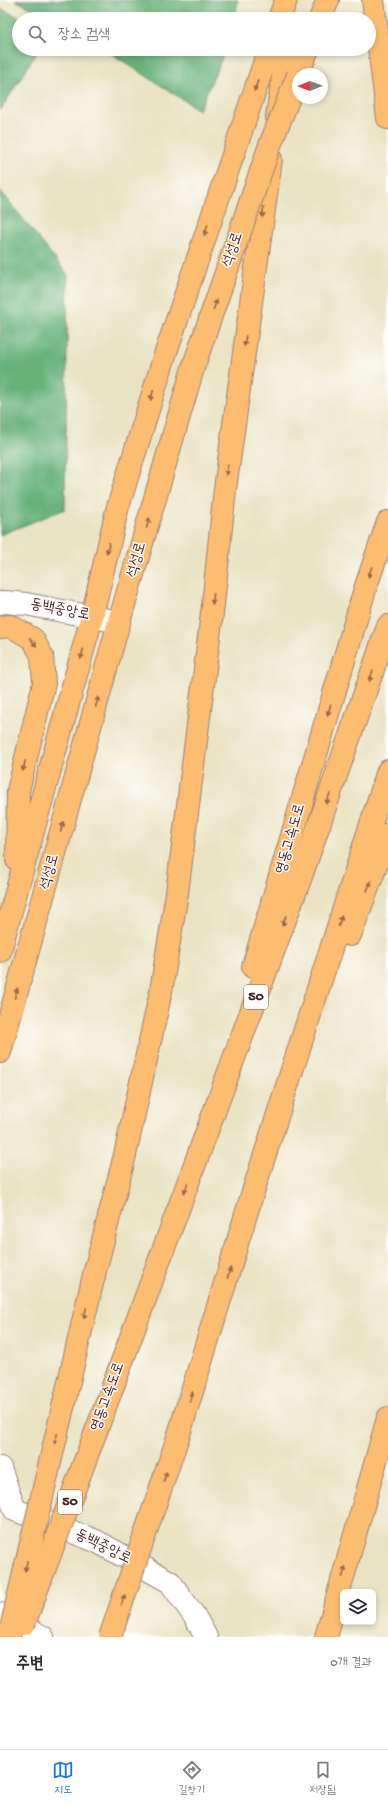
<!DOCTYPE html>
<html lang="ko">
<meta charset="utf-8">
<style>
:root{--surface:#fff;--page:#f7f7f7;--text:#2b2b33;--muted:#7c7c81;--line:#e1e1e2;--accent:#1a73e8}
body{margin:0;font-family:"Gochi Hand","Poor Story",sans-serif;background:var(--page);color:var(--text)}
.controls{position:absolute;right:12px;bottom:12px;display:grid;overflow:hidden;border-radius:6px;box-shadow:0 2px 6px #0003}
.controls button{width:36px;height:36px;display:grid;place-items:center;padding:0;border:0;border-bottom:1px solid var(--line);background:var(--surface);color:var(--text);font:20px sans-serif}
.compass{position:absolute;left:292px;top:68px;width:36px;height:36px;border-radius:50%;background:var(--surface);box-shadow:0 2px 6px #0003;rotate:269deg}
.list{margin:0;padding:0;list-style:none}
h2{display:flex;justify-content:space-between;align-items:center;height:52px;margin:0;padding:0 16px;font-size:17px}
h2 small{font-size:13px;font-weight:400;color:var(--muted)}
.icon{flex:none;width:22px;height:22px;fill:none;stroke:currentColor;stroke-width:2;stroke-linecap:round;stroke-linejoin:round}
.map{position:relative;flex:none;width:388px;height:1637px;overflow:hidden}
.search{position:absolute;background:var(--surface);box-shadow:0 2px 6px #0003;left:12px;right:12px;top:12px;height:44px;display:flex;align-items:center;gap:10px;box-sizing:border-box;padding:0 14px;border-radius:22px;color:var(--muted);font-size:15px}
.sheet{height:112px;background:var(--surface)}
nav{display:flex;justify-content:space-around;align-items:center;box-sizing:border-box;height:56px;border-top:1px solid var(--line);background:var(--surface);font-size:11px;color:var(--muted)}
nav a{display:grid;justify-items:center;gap:2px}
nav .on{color:var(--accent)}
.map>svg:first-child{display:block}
.forest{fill:#68b27a;stroke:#596852}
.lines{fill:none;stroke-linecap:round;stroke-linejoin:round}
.minor-casing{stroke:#9a8177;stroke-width:24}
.highway-casing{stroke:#9a8177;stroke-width:24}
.minor{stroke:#fff;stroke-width:22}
.highway{stroke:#fcbd6f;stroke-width:22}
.highway-bridge-casing{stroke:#9a8177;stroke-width:24;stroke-linecap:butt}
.highway-bridge{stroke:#fcbd6f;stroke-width:22}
.oneway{fill:#9a664a}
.labels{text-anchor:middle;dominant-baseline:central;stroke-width:3;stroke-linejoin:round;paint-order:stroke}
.shield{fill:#fdfcf7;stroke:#806168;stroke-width:1}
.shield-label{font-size:14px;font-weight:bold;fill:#4a1f2b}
.street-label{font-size:15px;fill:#4a1f2b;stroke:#fdfcf7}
</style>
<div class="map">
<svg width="388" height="1637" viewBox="0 0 388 1637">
<rect width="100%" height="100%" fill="#fdfcf7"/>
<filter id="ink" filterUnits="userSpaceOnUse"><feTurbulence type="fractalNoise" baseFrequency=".025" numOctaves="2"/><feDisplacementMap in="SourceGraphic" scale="8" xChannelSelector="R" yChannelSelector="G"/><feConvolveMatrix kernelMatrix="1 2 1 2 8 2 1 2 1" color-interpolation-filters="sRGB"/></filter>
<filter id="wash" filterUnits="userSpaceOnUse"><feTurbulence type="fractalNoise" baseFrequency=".012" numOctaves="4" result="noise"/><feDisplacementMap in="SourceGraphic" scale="16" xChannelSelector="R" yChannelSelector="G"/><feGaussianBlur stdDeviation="0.9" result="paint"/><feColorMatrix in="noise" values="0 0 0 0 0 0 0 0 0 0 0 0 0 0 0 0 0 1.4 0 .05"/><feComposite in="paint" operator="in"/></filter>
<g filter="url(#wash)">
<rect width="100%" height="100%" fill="#e9e3c3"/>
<g class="forest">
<path d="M15,0h223l-3,19h-182z"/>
<path d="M0,8l22,11h-3v30h20l-39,62z"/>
<path d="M104,49h122l-27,61z"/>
<path d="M0,190l68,85 -3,234 -65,26z"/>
</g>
</g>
<g filter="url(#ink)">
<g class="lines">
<g class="minor-casing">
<g id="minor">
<path d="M0,603l5,-1 21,2 93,18"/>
<path d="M0,1468l15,42 81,31 74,41 25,35 11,20"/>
<path d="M0,1614l43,23"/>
</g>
</g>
<g class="highway-casing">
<g id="highway">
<path d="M373,0l15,118"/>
<path d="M279,19l7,-19"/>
<path d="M320,19l8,-19"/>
<path d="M298,74l10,-25"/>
<path d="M277,117l10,-68"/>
<path d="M0,627l11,-1 22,13 9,17 2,27 -26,108 -1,69"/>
<path d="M350,935l38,-101"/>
<path d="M0,951l92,-334 25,-107 47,-152 105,-309"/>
<path d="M253,967l112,-378 23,-67"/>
<path d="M0,1052l119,-430 74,-254"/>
<path d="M94,1275l31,-120 36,-164 16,-98 36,-288 12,-116 46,-330"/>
<path d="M120,1367l183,-496 85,-245"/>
<path d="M179,1434l72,-236 137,-427"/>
<path d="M326,1637l62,-219"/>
</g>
</g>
<use href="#minor" class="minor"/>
<use href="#highway" class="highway"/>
<g class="highway-bridge-casing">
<g id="highway-bridge">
<path d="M193,368l77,-223 28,-70"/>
<path d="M24,1624l96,-257"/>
<path d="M9,1637l85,-362"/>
<path d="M110,1637l69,-203"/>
</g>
</g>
<use href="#highway-bridge" class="highway-bridge"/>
</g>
<defs><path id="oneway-solid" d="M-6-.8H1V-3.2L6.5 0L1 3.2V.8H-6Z"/></defs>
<g class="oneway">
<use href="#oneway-solid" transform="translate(256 86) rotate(109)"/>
<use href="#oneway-solid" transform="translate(263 212) rotate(98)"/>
<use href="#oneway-solid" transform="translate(206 230) rotate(108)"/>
<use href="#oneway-solid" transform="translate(215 305) rotate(-71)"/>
<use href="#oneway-solid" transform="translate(245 341) rotate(98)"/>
<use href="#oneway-solid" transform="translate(152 395) rotate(107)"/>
<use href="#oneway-solid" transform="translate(227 470) rotate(98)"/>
<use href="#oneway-solid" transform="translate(148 523) rotate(-74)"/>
<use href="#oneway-solid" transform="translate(108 548) rotate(103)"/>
<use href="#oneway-solid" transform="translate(370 572) rotate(109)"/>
<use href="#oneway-solid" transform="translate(213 599) rotate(96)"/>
<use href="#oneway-solid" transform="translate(33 642) rotate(51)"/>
<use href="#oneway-solid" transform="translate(82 654) rotate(105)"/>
<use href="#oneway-solid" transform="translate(371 676) rotate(109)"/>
<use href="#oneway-solid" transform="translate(97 702) rotate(-75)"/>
<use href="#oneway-solid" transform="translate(329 710) rotate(106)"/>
<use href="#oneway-solid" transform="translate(24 766) rotate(104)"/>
<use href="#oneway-solid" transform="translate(328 799) rotate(109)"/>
<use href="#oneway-solid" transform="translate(62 827) rotate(-75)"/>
<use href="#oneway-solid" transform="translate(369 886) rotate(-69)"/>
<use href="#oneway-solid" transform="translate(284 921) rotate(110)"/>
<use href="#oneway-solid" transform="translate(340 921) rotate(-72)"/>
<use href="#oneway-solid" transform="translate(16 993) rotate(-74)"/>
<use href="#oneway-solid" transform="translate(186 1188) rotate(110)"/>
<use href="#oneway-solid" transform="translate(229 1273) rotate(-73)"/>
<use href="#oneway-solid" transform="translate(85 1313) rotate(103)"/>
<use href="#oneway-solid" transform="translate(191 1397) rotate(-73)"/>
<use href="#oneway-solid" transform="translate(56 1439) rotate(103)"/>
<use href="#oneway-solid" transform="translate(165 1477) rotate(-71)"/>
<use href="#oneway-solid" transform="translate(26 1566) rotate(103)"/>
<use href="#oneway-solid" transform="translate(344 1572) rotate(-74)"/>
<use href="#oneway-solid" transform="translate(123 1600) rotate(-71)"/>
</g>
</g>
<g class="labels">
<g class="shield">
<rect x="244" y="985" width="24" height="24" rx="3"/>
<rect x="58" y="1490" width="24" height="24" rx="3"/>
</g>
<g class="shield-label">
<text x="256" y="997">50</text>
<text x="70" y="1502">50</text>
</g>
<g class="street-label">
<text transform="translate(233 250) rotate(-71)">석성로</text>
<text transform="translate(137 560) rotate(-74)">석성로</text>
<text transform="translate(60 610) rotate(11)">동백중앙로</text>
<text transform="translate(291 839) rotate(-74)">영동고속도로</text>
<text transform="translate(50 872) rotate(-75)">석성로</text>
<text transform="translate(108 1397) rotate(-70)">영동고속도로</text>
<text transform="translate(103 1547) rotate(26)">동백중앙로</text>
</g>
</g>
</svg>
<div class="controls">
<button><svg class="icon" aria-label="layers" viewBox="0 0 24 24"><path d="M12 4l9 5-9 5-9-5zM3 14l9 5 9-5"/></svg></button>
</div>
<svg class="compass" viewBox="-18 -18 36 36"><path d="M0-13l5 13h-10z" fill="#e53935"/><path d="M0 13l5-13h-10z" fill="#7c7c81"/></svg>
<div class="search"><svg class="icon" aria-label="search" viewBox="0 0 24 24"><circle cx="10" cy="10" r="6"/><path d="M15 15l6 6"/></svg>장소 검색</div>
</div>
<section class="sheet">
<h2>주변<small>0개 결과</small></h2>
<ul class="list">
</ul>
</section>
<nav>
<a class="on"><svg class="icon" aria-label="map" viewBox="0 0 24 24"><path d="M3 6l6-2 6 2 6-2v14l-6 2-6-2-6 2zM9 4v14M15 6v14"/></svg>지도</a>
<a><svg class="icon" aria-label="directions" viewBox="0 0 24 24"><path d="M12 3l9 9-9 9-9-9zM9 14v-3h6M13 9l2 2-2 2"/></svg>길찾기</a>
<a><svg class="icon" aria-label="saved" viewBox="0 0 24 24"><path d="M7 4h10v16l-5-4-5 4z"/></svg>저장됨</a>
</nav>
